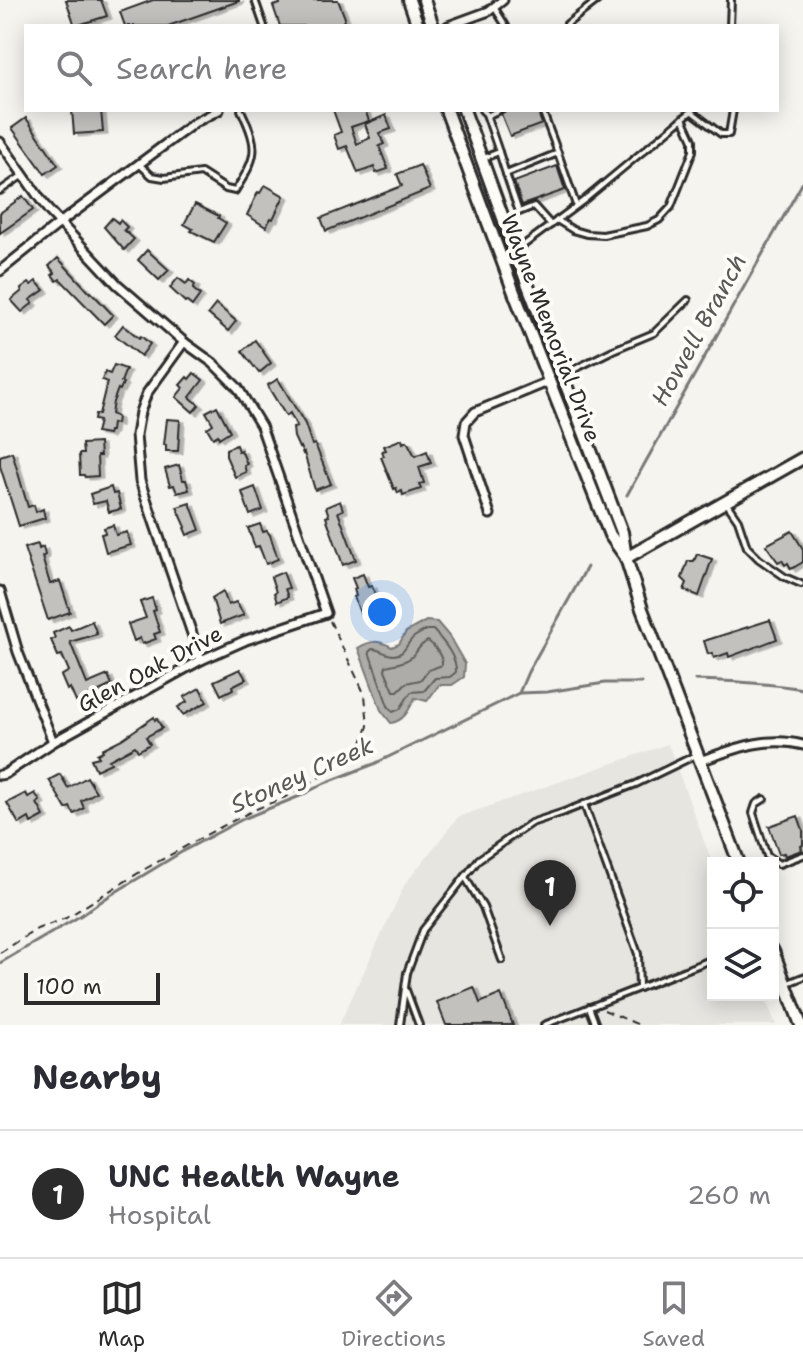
<!DOCTYPE html>
<style>
:root{--surface:#fff;--page:#f7f7f7;--text:#2b2b33;--muted:#7c7c81;--line:#e1e1e2;--accent:#2b2b2b}
body{margin:0;font-family:"Shantell Sans",sans-serif;background:var(--page);color:var(--text)}
.controls{position:absolute;right:24px;bottom:24px;display:grid;overflow:hidden;border-radius:0px;box-shadow:0 4px 20px #0003}
.controls button{width:72px;height:72px;display:grid;place-items:center;padding:0;border:0;border-bottom:2px solid var(--line);background:var(--surface);color:var(--text);font:40px sans-serif}
.scale{position:absolute;left:24px;bottom:20px;width:136px;box-sizing:border-box;padding-left:8px;border:4px solid #2b2b2b;border-top:0;font-size:22px;line-height:28px;white-space:nowrap;color:#2b2b2b;-webkit-text-stroke:6px #fdfcf7;paint-order:stroke}
.you{position:absolute;left:382px;top:612px;width:28px;height:28px;margin:-20px;border:6px solid #fff;border-radius:50%;background:#1a73e8;box-shadow:0 0 0 12px #1a73e833}
.badge{display:grid;place-items:center;width:52px;height:52px;border-radius:50%;background:var(--accent);color:#fff;font-size:26px;font-weight:700}
.pin{position:absolute;translate:-50% -66px;filter:drop-shadow(0 2px 4px #0008)}
.pin::after{content:'';position:absolute;top:42px;width:28px;height:24px;background:inherit;clip-path:polygon(0 0,100% 0,50% 100%)}
.list{margin:0;padding:0;list-style:none}
h2{display:flex;justify-content:space-between;align-items:center;height:104px;margin:0;padding:0 32px;font-size:34px}
h2 small{font-size:26px;font-weight:400;color:var(--muted)}
.list li{display:grid;grid-template-columns:52px 1fr auto;gap:24px;align-items:center;box-sizing:border-box;height:128px;padding:0 32px;border-top:2px solid var(--line)}
.list b{display:block;font-size:30px;white-space:nowrap}
.list p{margin:0;font-size:26px;white-space:nowrap;color:var(--muted)}
.list em{font-size:26px;font-style:normal;color:var(--muted)}
.icon{flex:none;width:44px;height:44px;fill:none;stroke:currentColor;stroke-width:2;stroke-linecap:round;stroke-linejoin:round}
.map{position:relative;flex:none;width:803px;height:1025px;overflow:hidden}
.search{position:absolute;background:var(--surface);box-shadow:0 4px 20px #0003;left:24px;right:24px;top:24px;height:88px;display:flex;align-items:center;gap:20px;box-sizing:border-box;padding:0 28px;border-radius:0px;color:var(--muted);font-size:30px}
.sheet{height:232px;background:var(--surface)}
nav{display:flex;justify-content:space-around;align-items:center;box-sizing:border-box;height:112px;border-top:2px solid var(--line);background:var(--surface);font-size:22px;color:var(--muted)}
nav a{display:grid;justify-items:center;gap:4px}
nav .on{color:var(--accent)}
.map>svg:first-child{display:block}
.built{fill:#e6e5e0}
.water{fill:#adaca9;stroke:#797877;stroke-width:2}
.lines{fill:none;stroke-linecap:round;stroke-linejoin:round}
.shore{stroke:#5f5f5d;stroke-width:2}
.stream{stroke:#797877;stroke-width:3}
.building{fill:#c2c1be;stroke:#2b2b2b;stroke-width:2;filter:url(#shadow)}
.lane-casing{stroke:#2b2b2b;stroke-width:10}
.street-casing{stroke:#2b2b2b;stroke-width:13}
.secondary-casing{stroke:#2b2b2b;stroke-width:16}
.path{stroke:#2b2b2b;stroke-width:2;stroke-dasharray:8 6;stroke-linecap:butt}
.lane{stroke:#fdfcf7;stroke-width:4}
.street{stroke:#fdfcf7;stroke-width:7}
.secondary{stroke:#fdfcf7;stroke-width:10}
.labels{text-anchor:middle;dominant-baseline:central;stroke-width:8;stroke-linejoin:round;paint-order:stroke}
.street-label{font-size:22px;fill:#2b2b2b;stroke:#fdfcf7}
.water-label{font-size:24px;font-style:italic;fill:#585857;stroke:#fdfcf7}
</style>
<div class="map">
<svg width="803" height="1025" viewBox="0 0 803 1025">
<defs>
<filter id="shadow"><feDropShadow dx="4.5" dy="2.5" stdDeviation="0" flood-color="#0004"/></filter>
</defs>
<rect width="100%" height="100%" fill="#f5f4ef"/>
<filter id="ink" filterUnits="userSpaceOnUse"><feTurbulence type="fractalNoise" baseFrequency=".0125" numOctaves="2"/><feDisplacementMap in="SourceGraphic" scale="16" xChannelSelector="R" yChannelSelector="G"/><feConvolveMatrix kernelMatrix="1 2 1 2 8 2 1 2 1" color-interpolation-filters="sRGB"/></filter>
<g filter="url(#ink)">
<path class="built" d="M668,744l45,121v130h51l12,30h-437l66,-141 53,-67z"/>
<path class="water" d="M426,621l11,1 12,14 16,28 -1,13 -12,8h-13l-12,16 -12,-3c-6,12 -11,23 -24,25l-10,-13 -23,-62c13,-8 20,-8 34,-1l7,-3 7,-12z"/>
<g class="lines">
<g class="shore">
<path d="M427,630h6c10,11 24,27 23,42l-6,5 -15,1 -11,13 -13,1 -11,17 -7,3 -5,-6 -19,-54 3,-3c8,0 14,6 21,6 13,0 13,-12 21,-18 4,-3 8,-5 13,-7z"/>
<path d="M428,641c7,5 15,16 14,24l-13,5 -9,10 -14,3 -8,8h-4l-9,-21 1,-4c8,-2 20,-3 27,-10 6,-7 6,-11 15,-15z"/>
</g>
<g class="stream">
<path d="M627,495l176,-313"/>
<path d="M695,680c36,1 72,3 108,9"/>
<path d="M519,693l9,-21 59,-105"/>
<path d="M0,963l80,-47 29,-20 76,-46 58,-31 57,-23 25,-13 49,-19 145,-71 28,-1 58,-9h36"/>
</g>
</g>
<g class="building">
<path d="M66,0h35l6,16 -32,10z"/>
<path d="M153,0h86v1l-71,25h-43l-5,-14z"/>
<path d="M279,0h59l7,18 -4,8h-61l-7,-20 7,-2z"/>
<path d="M72,110h29l2,22 -29,2z"/>
<path d="M333,110h32l4,11 -18,6 6,17 13,-6 -5,-14 21,-9 5,14 -12,4 5,11 -5,2 9,23 -12,4 -2,-6 -16,6 -11,-27 -8,3 -5,-14 7,-3z"/>
<path d="M507,110h30l5,14 -32,12 -9,-22z"/>
<path d="M26,118l32,47 -13,9 -33,-46z"/>
<path d="M420,165l10,24 -104,42 -5,-13 81,-32 -5,-12z"/>
<path d="M557,166l8,24 -43,15 -8,-23z"/>
<path d="M265,185l19,11 -11,23 -2,-1 -5,9 -19,-12 11,-23 2,1z"/>
<path d="M23,196l10,14 -33,23v-20z"/>
<path d="M195,204l24,12 -1,2 8,5 -12,19 -23,-11 2,-2 -9,-5z"/>
<path d="M112,218l6,5 2,-3 7,7 -3,3 10,9 -10,11 -20,-23z"/>
<path d="M147,250l22,20 -10,10 -21,-20z"/>
<path d="M58,258l32,35 1,-1 22,23 -9,9 -44,-45 -3,2 -5,-6 3,-2 -6,-7z"/>
<path d="M178,278l8,6 3,-4 6,5 -2,4 7,6 -8,11 -6,-5 -1,1 -15,-14z"/>
<path d="M36,281l8,9 -14,10 3,3 -11,9 -11,-12 11,-9 -1,-2 8,-6 2,2z"/>
<path d="M216,304l20,17 -8,10 -20,-17z"/>
<path d="M123,325l16,13 2,-2 9,8 -9,12 -26,-21z"/>
<path d="M255,340l16,23 -12,10 -17,-22z"/>
<path d="M114,365l12,4 -5,13 2,1 -3,7 -2,-1 -5,13 -2,12 6,3 -1,7 -4,-1 -1,8h-2l-1,4 -12,-2 3,-12 -5,-1 1,-6h4l8,-32 -5,-2 3,-8 5,2z"/>
<path d="M194,373l9,7 -13,17 9,8 -6,7 -17,-15 7,-9 -3,-3 7,-8 2,2z"/>
<path d="M278,379l27,45 7,21 3,-1 16,40 -16,6 -11,-37 -1,1 -3,-7 -1,1 -5,-11 -1,-9 4,-1 -7,-14 -4,3 -16,-26 -2,-5z"/>
<path d="M217,406l13,25 -11,7 -1,-3 -5,3 -6,-10 6,-4 -7,-12z"/>
<path d="M167,419l13,1 -2,31h-12v-6h-2z"/>
<path d="M402,439l1,4 4,-2 8,15 12,-5 4,12 -12,4 5,16 -5,1 2,5 -18,6 -1,-4 -4,2 -2,-5 -2,1 -13,-32 3,-1 -2,-5 4,-1 -2,-4z"/>
<path d="M99,443l1,13h-3l1,20 -13,1 -1,-2h-4l-1,-21h4l-1,-10z"/>
<path d="M236,445l2,6 3,-1 6,14 -3,1 2,7 -11,5 -9,-21v-7z"/>
<path d="M12,452l16,55 6,-2 2,7 7,-3 2,9 -26,8 -19,-60v-10z"/>
<path d="M179,465l4,15h3l3,10 -12,3 -3,-8 -4,1 -5,-17z"/>
<path d="M111,487l2,7 4,-1 4,16 -12,3 -3,-11 -13,3 -3,-10z"/>
<path d="M255,487l8,23 -13,5 -8,-23z"/>
<path d="M340,501l3,9 -5,2 18,48 -13,5 -17,-48 3,-1 -3,-9z"/>
<path d="M190,503l10,27 -13,5 -3,-7 2,-1 -9,-20z"/>
<path d="M260,524l3,8 4,-1 3,4 8,24 -12,5 -7,-18 -4,1 -7,-19z"/>
<path d="M113,525l3,10 11,-3 4,13 -25,7 -5,-18 4,-1 -1,-5z"/>
<path d="M792,531l11,18v13l-12,7 -3,-6 -3,2 -3,-5 -4,2 -12,-17z"/>
<path d="M38,544l1,5 4,-2 2,8 -3,2 8,27 10,-3 10,31 -22,8 -24,-72z"/>
<path d="M697,554l15,5 -13,37 -15,-6 3,-7 -5,-5 6,-17h6z"/>
<path d="M283,572l6,16 -4,1 3,8 -11,5 -3,-9 2,-1 -5,-15z"/>
<path d="M363,574l5,13 4,-1 4,12 -4,2 3,8 -15,5 -6,-16 2,-1 -2,-7 2,-1 -4,-10z"/>
<path d="M223,591l5,14 8,-3 8,13 -24,9 -8,-26z"/>
<path d="M152,598l4,12 -3,1 7,21 -6,2 2,5 -14,5 -2,-6 -6,3 -6,-17 18,-6 -6,-16z"/>
<path d="M770,620l7,19 -48,18 -1,-4 -14,5 -2,-5 -4,1 -4,-13z"/>
<path d="M92,621l5,13 -27,8 17,42 21,-9 4,10 -36,17 -6,-14 -3,2 -6,-14 8,-5 -7,-16 -4,1 -7,-16 4,-2 -2,-5 16,-7 2,4z"/>
<path d="M240,669l6,10 -14,7 1,3 -12,6 -7,-14z"/>
<path d="M200,688l7,14 -24,13 -5,-8 9,-5 -3,-5z"/>
<path d="M154,717l1,3 2,-1 5,9 -16,9 4,7 -12,7 -3,-5 -26,14 2,3 -15,7 -5,-11 8,-2 -2,-3 6,-3 -1,-2 20,-10z"/>
<path d="M60,774l8,14 19,-11 9,15 -15,9 3,7 -10,6 -4,-7 -4,2 -17,-29z"/>
<path d="M26,793l2,4 7,-4 5,8 -3,2 7,13 -13,7 -2,-5 -10,6 -12,-21z"/>
<path d="M798,816l5,14v15l-2,1 1,4 -17,6 -1,-3 -5,1 -10,-28z"/>
<path d="M474,987l6,16 21,-9 12,31h-67l-9,-23z"/>
</g>
<g class="lines">
<g class="lane-casing">
<g id="lane">
<path d="M255,0l9,26"/>
<path d="M494,7l12,19"/>
<path d="M568,26l-1,-2 31,-24"/>
<path d="M730,26l1,-26"/>
<path d="M482,110l4,4 13,38 -15,6"/>
<path d="M542,110l16,43"/>
<path d="M691,111l30,23h8l4,-24"/>
<path d="M487,116l12,-6"/>
<path d="M499,152l7,22 52,-21 18,52"/>
<path d="M139,164l13,12 12,2 37,-5 25,16 9,2c23,-36 24,-42 6,-81"/>
<path d="M506,174l13,38 15,-6 17,19"/>
<path d="M0,191l23,-16"/>
<path d="M557,220l16,10 14,4 16,1 44,-9 12,-6 12,-13 22,-56v-11l-10,-22"/>
<path d="M517,250l66,-49 110,-91"/>
<path d="M565,374l48,-24 41,-17 34,-33"/>
<path d="M727,504l11,16 9,27 12,12 26,18 16,7"/>
<path d="M764,799l-8,5 -3,9 14,43 12,8 24,-9"/>
<path d="M465,877l18,30 19,53"/>
<path d="M788,983l15,-6"/>
<path d="M639,988l74,-29"/>
<path d="M406,990l13,35"/>
<path d="M589,1007l7,18"/>
<path d="M400,1025l7,-52 16,-43 56,-71 52,-36 33,-11 72,-28 60,-29"/>
<path d="M544,1025l95,-37 -1,-34 -54,-150"/>
</g>
</g>
<g class="street-casing">
<g id="street">
<path d="M448,26l41,-15 14,-11"/>
<path d="M0,142l48,68 69,74 67,58 29,21 25,25 23,38 65,187 -80,27 -45,20 -148,82 -48,32 -5,1"/>
<path d="M0,271l61,-49 133,-99 25,-13"/>
<path d="M184,342l-37,51 -7,19 -4,23 4,46 61,179"/>
<path d="M490,514l-26,-79 2,-13 9,-10 75,-31"/>
<path d="M0,591l18,61 35,90"/>
<path d="M700,761c34,-12 67,-26 103,-16"/>
</g>
</g>
<g class="secondary-casing">
<g id="secondary">
<path d="M409,0l9,26"/>
<path d="M424,0l9,26"/>
<path d="M446,110l69,185 95,240 15,21"/>
<path d="M464,110l51,141 107,281 4,26 16,51 97,254"/>
<path d="M626,558l177,-100"/>
<path d="M773,951l28,74"/>
</g>
</g>
<g class="path">
<path d="M0,953l37,-24 29,-11 79,-49 70,-39 39,-20 36,-15 68,-41 10,-28 -3,-31 -35,-74"/>
<path d="M604,1010l35,15"/>
</g>
<use href="#lane" class="lane"/>
<use href="#street" class="street"/>
<use href="#secondary" class="secondary"/>
</g>
</g>
<g class="labels">
<g class="street-label">
<text transform="translate(551 328) rotate(69)">Wayne Memorial Drive</text>
<text transform="translate(150 669) rotate(-28)">Glen Oak Drive</text>
</g>
<g class="water-label">
<text transform="translate(699 330) rotate(-61)">Howell Branch</text>
<text transform="translate(302 775) rotate(-24)">Stoney Creek</text>
</g>
</g>
</svg>
<div class="controls">
<button><svg class="icon" aria-label="locate" viewBox="0 0 24 24"><circle cx="12" cy="12" r="6"/><path d="M12 2v4M12 18v4M2 12h4M18 12h4"/></svg></button>
<button><svg class="icon" aria-label="layers" viewBox="0 0 24 24"><path d="M12 4l9 5-9 5-9-5zM3 14l9 5 9-5"/></svg></button>
</div>
<div class="scale">100 m</div>
<div class="you"></div>
<div class="pin badge" style="left:550px;top:926px">1</div>
<div class="search"><svg class="icon" aria-label="search" viewBox="0 0 24 24"><circle cx="10" cy="10" r="6"/><path d="M15 15l6 6"/></svg>Search here</div>
</div>
<section class="sheet">
<h2>Nearby<small></small></h2>
<ul class="list">
<li><span class="badge">1</span><div><b>UNC Health Wayne</b><p>Hospital</p></div><em>260 m</em></li>
</ul>
</section>
<nav>
<a class="on"><svg class="icon" aria-label="map" viewBox="0 0 24 24"><path d="M3 6l6-2 6 2 6-2v14l-6 2-6-2-6 2zM9 4v14M15 6v14"/></svg>Map</a>
<a><svg class="icon" aria-label="directions" viewBox="0 0 24 24"><path d="M12 3l9 9-9 9-9-9zM9 14v-3h6M13 9l2 2-2 2"/></svg>Directions</a>
<a><svg class="icon" aria-label="saved" viewBox="0 0 24 24"><path d="M7 4h10v16l-5-4-5 4z"/></svg>Saved</a>
</nav>
